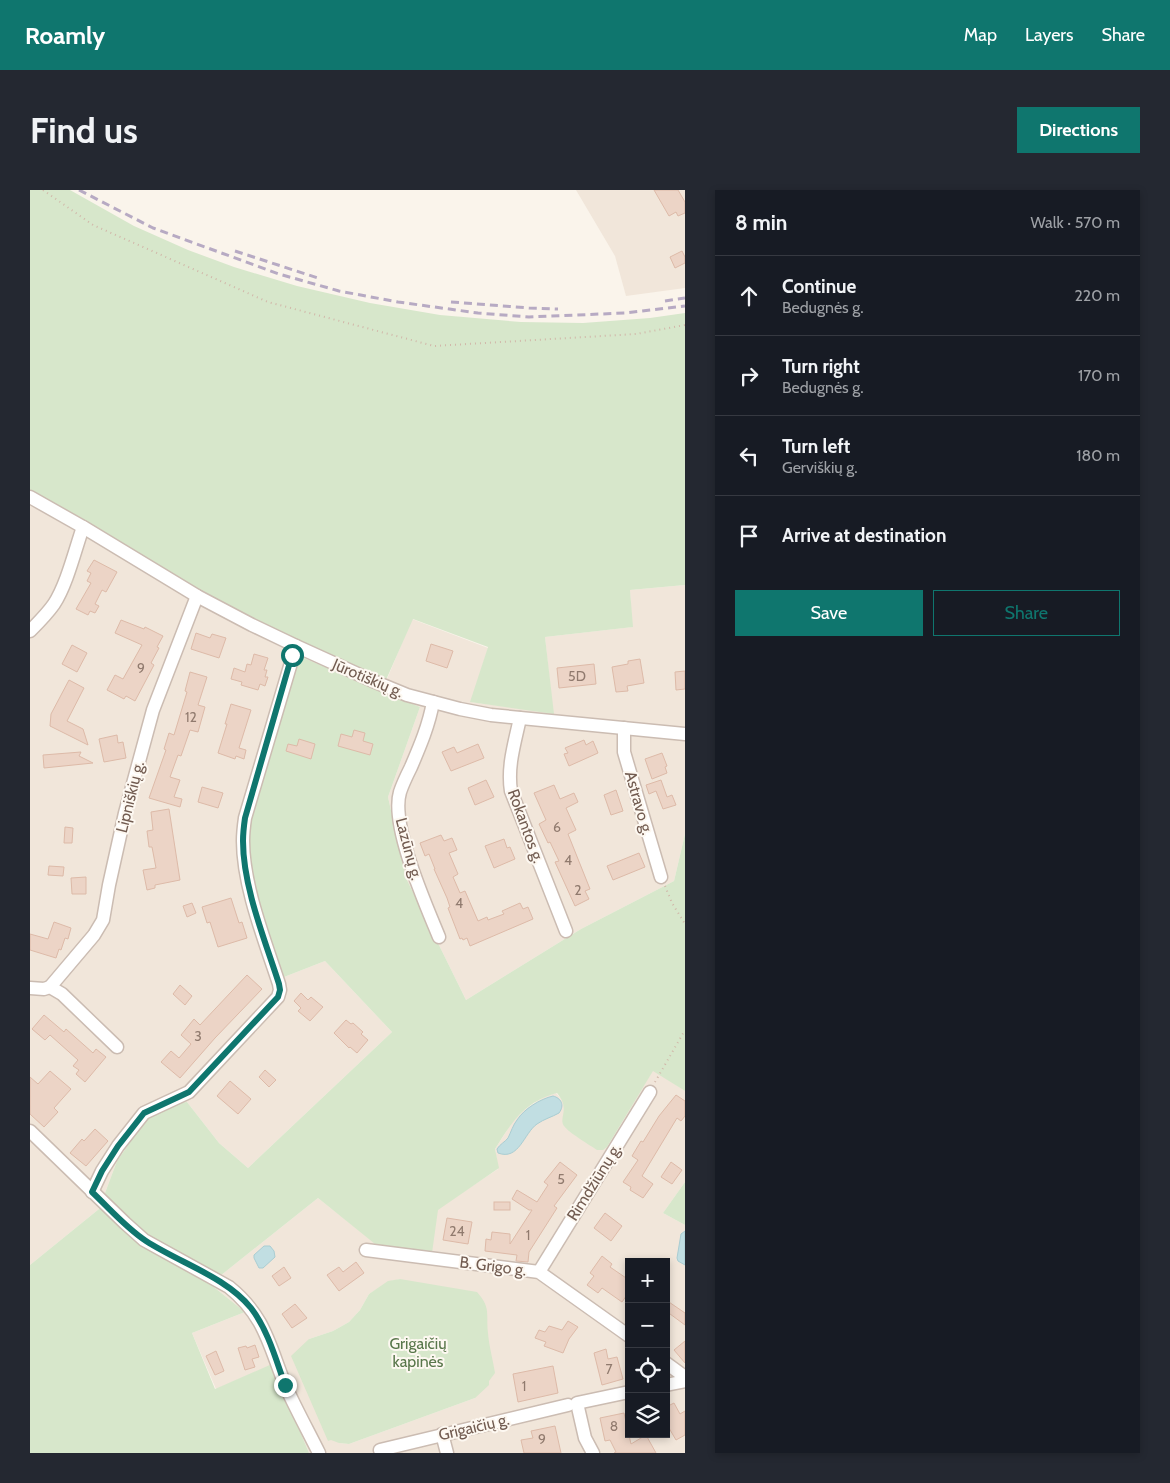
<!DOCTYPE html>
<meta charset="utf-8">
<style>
:root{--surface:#171b24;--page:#242831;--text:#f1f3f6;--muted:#9ea1a6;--line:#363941;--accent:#0f766e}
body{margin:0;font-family:Cabin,sans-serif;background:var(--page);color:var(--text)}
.controls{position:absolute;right:15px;bottom:15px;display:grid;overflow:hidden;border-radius:0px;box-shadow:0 2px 8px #0003}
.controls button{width:45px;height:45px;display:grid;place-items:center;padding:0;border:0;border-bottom:1px solid var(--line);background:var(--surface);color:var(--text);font:25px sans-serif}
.stop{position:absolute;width:15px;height:15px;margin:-11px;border:4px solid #0f766e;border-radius:50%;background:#fff}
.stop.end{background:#0f766e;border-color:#fff;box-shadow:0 1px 5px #0008}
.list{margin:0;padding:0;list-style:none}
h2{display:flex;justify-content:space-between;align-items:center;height:65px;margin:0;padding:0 20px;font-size:21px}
h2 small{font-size:16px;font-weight:400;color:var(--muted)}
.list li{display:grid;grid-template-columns:32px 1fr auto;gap:15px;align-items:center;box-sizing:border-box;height:80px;padding:0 20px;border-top:1px solid var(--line)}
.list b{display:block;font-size:19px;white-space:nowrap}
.list p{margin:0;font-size:16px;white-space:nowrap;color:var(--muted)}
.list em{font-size:16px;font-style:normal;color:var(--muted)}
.actions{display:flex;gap:10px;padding:15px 20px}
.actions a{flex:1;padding:11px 0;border:1px solid var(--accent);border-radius:0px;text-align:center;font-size:18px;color:var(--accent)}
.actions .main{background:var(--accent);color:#fff}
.icon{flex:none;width:28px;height:28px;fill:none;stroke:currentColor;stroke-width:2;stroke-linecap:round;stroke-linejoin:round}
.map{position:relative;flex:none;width:655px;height:1263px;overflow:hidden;border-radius:0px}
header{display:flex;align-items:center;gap:30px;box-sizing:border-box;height:70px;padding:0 25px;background:var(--accent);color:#fff}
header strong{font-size:24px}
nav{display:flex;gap:28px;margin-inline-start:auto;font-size:18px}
.intro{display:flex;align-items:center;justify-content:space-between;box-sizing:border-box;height:120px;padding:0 30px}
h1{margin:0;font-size:35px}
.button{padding:12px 22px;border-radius:0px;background:var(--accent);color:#fff;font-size:18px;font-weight:700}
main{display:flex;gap:30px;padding:0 30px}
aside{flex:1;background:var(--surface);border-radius:0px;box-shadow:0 2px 8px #0003}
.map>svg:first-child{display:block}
.residential{fill:#f1e6da;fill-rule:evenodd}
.green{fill:#d7e7cb}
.water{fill:#c1dee2;stroke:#a9cdd2}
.building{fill:#ecd4c6;stroke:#ddbaa8}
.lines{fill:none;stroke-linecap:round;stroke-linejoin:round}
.minor-casing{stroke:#cbbcb2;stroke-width:15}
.path{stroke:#d1b7a9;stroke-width:2;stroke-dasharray:1 4;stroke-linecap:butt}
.minor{stroke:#fff;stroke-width:12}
.rail{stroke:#b7aac3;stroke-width:3;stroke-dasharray:8 5;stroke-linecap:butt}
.route{stroke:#0f766e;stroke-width:6}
.labels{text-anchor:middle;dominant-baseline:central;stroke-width:4;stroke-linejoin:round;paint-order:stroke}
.number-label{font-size:14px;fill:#907a6e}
.street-label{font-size:16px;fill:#725c51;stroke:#fdf8f1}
.park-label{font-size:16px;fill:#59774b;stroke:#fdf8f1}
</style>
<header>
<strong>Roamly</strong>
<nav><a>Map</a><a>Layers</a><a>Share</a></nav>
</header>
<div class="intro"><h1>Find us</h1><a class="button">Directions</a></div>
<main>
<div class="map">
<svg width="655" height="1263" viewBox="0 0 655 1263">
<rect width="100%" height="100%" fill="#faf4eb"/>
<g class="residential">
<path d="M546,0h109v98l-59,8 -11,-40z"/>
<path d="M0,315l219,126 50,25 -15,321 41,-16 67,71 -144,136 -29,-25 -32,-41 -42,19 -28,40 -18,48 -69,56z"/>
<path d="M655,395v249l-11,47 -93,48 -115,71 -60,-122 -18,-81 32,-90 -38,-16 30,-72 76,29 -17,54 82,11 -8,-76 87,-10 -2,-37z"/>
<path d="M623,880l32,21v91l-22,31 22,12v228h-376l-37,-88 -56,24 -24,-56 53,-21 -35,-28 108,-86 62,49 118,-78 -3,-20 18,-28 11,-11 21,-14 11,-3 7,8 2,8 -2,15 44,23zM599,1072h37v172h-37zM370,1089l75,119 -126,46 -10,-1 -30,-104 24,-8 16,-9 11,-12 9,-16 19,-12z"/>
</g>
<g class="green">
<path d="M0,0h40l64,36 54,24 46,17 63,19 73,17 70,12 81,7 62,1 67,-5 35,-5v272l-55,5 3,37 -88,10 9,77 -84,-12 18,-55 -75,-28 -27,61 -100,-45 -84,-43 -172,-98z"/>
<path d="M269,466l121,51 -32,90 18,81 60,122 115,-71 93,-48 11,-47v257l-32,-20 -46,76 -4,3h-6c-7,-5 -28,-17 -33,-24 -6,-9 7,-16 -7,-33 -33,9 -45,29 -62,56l4,19 -61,42 -6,43 -52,-5 -62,-50 -108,86 35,28 -53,21 23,56 57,-25 37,89h-279v-188l69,-56 18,-48 28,-40 13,-10 19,-8 10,-1 32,41 29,25 144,-136 -67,-71 -41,16 -30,-87 -6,-24 -1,-34z"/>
<path d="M655,992v43l-22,-12z"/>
<path d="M370,1089l77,13c14,16 9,21 11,41 1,13 5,27 7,40l-6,8v4l-14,13 -126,46 -10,-1 -8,-3 -3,1 -37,-85 18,-17 24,-8 16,-9 11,-12 9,-16 19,-13z"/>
</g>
<g class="water">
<path d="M523,906c8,2 12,9 6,17 -7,4 -15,6 -22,11 -13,9 -18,37 -39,29l-1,-4c3,-5 8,-7 11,-11 3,-6 5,-13 9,-18 7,-11 23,-21 36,-24z"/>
<path d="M655,1041v34l-7,-4 -1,-3 4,-24z"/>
<path d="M234,1056h6l4,5 1,6 -12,11h-4l-5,-10v-3z"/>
</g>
<g class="building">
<path d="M624,0h24l7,12v11l-7,3 -2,-4 -7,4z"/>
<path d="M652,61l3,6v6l-10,5 -5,-11z"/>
<path d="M64,370l23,12 -11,20 -4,-2 -7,14 4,2 -4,7 -5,-2 -2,4 -12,-6 15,-26 -4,-2 4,-8 -4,-2z"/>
<path d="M91,430l23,9 1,-2 18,9 -6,11 2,1 -8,15 3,2 -19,36 -9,-5 -2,3 -17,-9 8,-15 8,4 19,-34 -27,-12z"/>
<path d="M166,443l14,5 2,-4 14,4 -7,20 -28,-9z"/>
<path d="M401,454l22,7 -6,17 -21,-7z"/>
<path d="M42,455l15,8 -10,19 -15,-8z"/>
<path d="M224,464l14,4 -4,12h3l-2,7h3l-3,9 -5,-2 -2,6 -17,-5 1,-3 -11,-3 3,-11 11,4 2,-8 4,1z"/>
<path d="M610,469l4,24 -17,3 1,5 -12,1 -4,-25 16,-3v-3z"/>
<path d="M564,474l2,20 -37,4 -2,-20z"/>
<path d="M655,481v18l-9,1 -1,-18z"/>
<path d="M160,482l17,5 -9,28 7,2 -7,25 -8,-2 -9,26 -3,-1 -8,22 10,3 -6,17 8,2 -2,8 -31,-9 17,-48 -2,-1 5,-16 5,2 13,-43 -2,-1z"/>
<path d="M39,490l15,8 -17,33 16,8 5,16 -38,-19 1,-12z"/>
<path d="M201,514l20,6 -12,38 7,2 -2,9 -8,-3 -1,3 -17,-6 9,-29h-2z"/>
<path d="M324,540l11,3 -2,8 10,3 -3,11 -32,-9 3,-12 11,3z"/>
<path d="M87,545l1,8 5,-1 3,16 -22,4 -5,-23z"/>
<path d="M269,549l16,5 -4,15 -25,-8 2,-7 9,2z"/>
<path d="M554,550l2,5 7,-4 5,12 -29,13 -5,-12 4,-1 -3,-5z"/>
<path d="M448,554l6,14 -33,13 -9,-19 12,-5 3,6z"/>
<path d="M51,562l-2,4 14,7 -49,5 -1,-13z"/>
<path d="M632,563l5,13 -2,1 2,6 -15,6 -7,-20z"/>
<path d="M456,590l8,17 -19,8 -7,-17z"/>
<path d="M631,590l6,17 5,-2 4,10 -13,4 -7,-18 -7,3 -3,-9z"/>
<path d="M524,595l6,14 14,-6 4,9 -12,6 10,22 -8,4 22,55 -5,2 4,8 -14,7 -20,-44 4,-1 -9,-19 -2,1 -9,-19 7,-4 -12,-27z"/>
<path d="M172,597l21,6 -5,15 -20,-6z"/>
<path d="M586,600l7,21 -12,4 -7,-20z"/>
<path d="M139,619l11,71 -25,5v3l-8,2 -4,-20 13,-2 -4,-21h-3l-2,-16 6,-1 -2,-18z"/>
<path d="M35,637l8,1 -1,15h-8z"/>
<path d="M411,645l3,6 8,-3 5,12 -8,3 9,21 -5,3 7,16 5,-2 13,30 9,-4 1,3 16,-6 -2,-3 18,-8 3,6 5,-2 5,12 -63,27 -3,-8 -4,2 -1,-2 -2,1 -12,-31 2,-1 -3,-9 -13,-29h1l-6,-15 -4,2 -5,-13z"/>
<path d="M474,649l3,9 3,-1 5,12 -21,9 -9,-22z"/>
<path d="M609,663l6,14 -32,13 -6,-14z"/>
<path d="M19,676l15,1 -1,9 -15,-1z"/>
<path d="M56,687v17h-14l-1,-16z"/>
<path d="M201,708l8,25 3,-1 5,16 -29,9 -8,-25 -3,1 -5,-16z"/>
<path d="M162,713l4,10 -9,4 -4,-11z"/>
<path d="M24,732l17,6 -3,11 -3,-1 -4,12 -2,-1 -3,9 -26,-8v-16l18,5z"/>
<path d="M217,785l15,14 -47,49 -35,40 -19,-16 10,-11 8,7 12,-14 -10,-9 13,-16 6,6z"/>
<path d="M150,795l12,11 -7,9 -12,-11z"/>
<path d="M271,803l7,7 3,-3 12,10 -13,14 -12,-10 3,-3 -7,-7z"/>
<path d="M14,825l20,17 2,-3 27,24 3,-4 10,8 -21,25 -9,-8 3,-4 -6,-4 5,-6 -28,-25 -5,5 -13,-11z"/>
<path d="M316,830l5,4 2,-1 10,9 -2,2 7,6 -11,13 -7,-6 -1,1 -15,-15z"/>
<path d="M235,880l11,10 -7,7 -10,-10z"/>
<path d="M20,881l21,18 -17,19 4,4 -14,15 -14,-13v-37l8,7z"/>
<path d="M200,891l21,18 -13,15 -21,-18z"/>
<path d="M646,905l9,6v15l-4,5 -4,-3 -35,58 11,8 -10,14 -13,-8 1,-3 -8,-5 15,-22 -6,-4 9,-15 2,1 16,-26z"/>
<path d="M65,939l13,12 -22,25 -16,-13 12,-14 2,2z"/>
<path d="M530,972l17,13 -23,31 3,2 -28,44 -1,10 -12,-1 1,-6 -32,-4 1,-12 5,1 1,-8 18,2v10l22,-34h-3l-17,-11 5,-9 20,12 11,-17 -4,-3z"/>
<path d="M641,972l11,8 -10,14 -11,-7z"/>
<rect x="464" y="1012" width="16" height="8"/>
<path d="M575,1023l17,13 -11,15 -17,-13z"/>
<path d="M417,1028l25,4 -4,22 -25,-4z"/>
<path d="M572,1066l10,8 -2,3 19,13v12l-7,10 -20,-14 -4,5 -11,-8 7,-9 -4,-3z"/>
<path d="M326,1072l8,11 -25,18 -12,-16 12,-8 4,5z"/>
<path d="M254,1077l7,11 -12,8 -7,-10z"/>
<path d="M636,1110l19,13v12l-19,-14z"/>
<path d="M265,1114l12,14 -15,10 -10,-14z"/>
<path d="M538,1131l10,6 -9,12 -6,14 -19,-7 2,-4 -11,-4 4,-8 6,2 4,-6 13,4z"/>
<path d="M655,1151v22l-11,-13z"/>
<path d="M225,1155l4,12 -7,2 3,8 -10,3 -7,-22 8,-2 1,2z"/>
<path d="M576,1159l2,10 9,-2 6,22 -21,6 -8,-32z"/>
<path d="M186,1161l8,20 -9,4 -9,-19z"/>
<path d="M523,1176l5,27 -40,9 -5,-28z"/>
<path d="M644,1213l6,11 5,-3v24l-9,5 -10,-17v-16z"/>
<path d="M594,1223l7,31 15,-9 10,18h-42l2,-1 -6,-12 -5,1 -5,-23z"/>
<path d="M525,1236l6,27h-37l-3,-13 12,-2 -2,-7z"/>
</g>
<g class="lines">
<g class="minor-casing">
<g id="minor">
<path d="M0,307l53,30 114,69 55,29 44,21 77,35 34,14 53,14 31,6 194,19"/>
<path d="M0,441c8,-8 17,-17 24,-27 13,-20 21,-54 29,-77"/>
<path d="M403,512c-4,23 -13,44 -22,65 -4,8 -8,16 -11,25 -10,33 26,113 39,145"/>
<path d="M490,528c-5,24 -13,48 -9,73l55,140"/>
<path d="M594,538v24l37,125"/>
<path d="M20,797l44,-52 9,-15 6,-35 16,-72 28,-103 44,-114"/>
<path d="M0,798l14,1 6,-2 12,7 55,53"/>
<path d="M0,941l95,92 19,17 85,47c37,30 40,59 57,100 10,22 22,44 33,66"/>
<path d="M62,1002l10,-21 16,-25 26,-33 45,-21 89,-95 2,-7 -1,-6c-14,-43 -36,-98 -36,-143 0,-8 1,-16 2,-23l51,-172"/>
<path d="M336,1060l173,22 90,64"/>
<path d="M509,1082l111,-180"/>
<path d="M636,1173l19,14"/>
<path d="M636,1195l19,-4"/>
<path d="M412,1244l5,19"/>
<path d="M350,1260l188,-45"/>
<path d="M563,1263l-8,-15 -8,-35 52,-11"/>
</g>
</g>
<g class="path">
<path d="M13,0l50,35 175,77 166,44 202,-12 49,-9"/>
<path d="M635,696l7,17 13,21"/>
<path d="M625,892l30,-52"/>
</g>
<use href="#minor" class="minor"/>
<g class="rail">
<path d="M49,0l74,38 126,46 60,17 59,11 80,11 51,4 96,-4 60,-7"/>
<path d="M205,61l86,28"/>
<path d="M635,111l20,-3"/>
<path d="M421,112l78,6 29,1"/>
</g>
</g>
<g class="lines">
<path class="route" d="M255,1195c-9,-25 -17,-55 -34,-77 -25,-31 -71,-45 -105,-67 -20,-13 -37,-33 -54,-49l10,-21 16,-25 26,-33 45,-21 89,-95 2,-7 -1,-6c-14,-44 -36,-97 -36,-143 0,-8 1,-16 2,-23l47,-163"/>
</g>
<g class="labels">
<g class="number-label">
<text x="111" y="478">9</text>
<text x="547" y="486">5D</text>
<text x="161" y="527">12</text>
<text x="527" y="637">6</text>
<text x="538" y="670">4</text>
<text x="548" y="700">2</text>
<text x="429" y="713">4</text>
<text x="168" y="846">3</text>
<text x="531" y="989">5</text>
<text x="427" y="1041">24</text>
<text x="498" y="1045">1</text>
<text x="579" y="1179">7</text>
<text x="494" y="1196">1</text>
<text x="584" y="1236">8</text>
<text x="512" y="1249">9</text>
</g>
<g class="street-label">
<text transform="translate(338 488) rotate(23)">Jūrotiškių g.</text>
<text transform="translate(100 607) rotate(-76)">Lipniškių g.</text>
<text transform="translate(609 613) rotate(74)">Astravo g.</text>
<text transform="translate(496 636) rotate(70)">Rokantos g.</text>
<text transform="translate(379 659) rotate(75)">Lazūnų g.</text>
<text transform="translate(564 992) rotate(-58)">Rimdžiūnų g.</text>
<text transform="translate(463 1076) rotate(7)">B. Grigo g.</text>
<text transform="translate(444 1237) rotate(-13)">Grigaičių g.</text>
</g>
<g class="park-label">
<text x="388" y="1153">Grigaičių<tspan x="388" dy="18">kapinės</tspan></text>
</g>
</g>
</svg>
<div class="controls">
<button>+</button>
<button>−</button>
<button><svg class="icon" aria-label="locate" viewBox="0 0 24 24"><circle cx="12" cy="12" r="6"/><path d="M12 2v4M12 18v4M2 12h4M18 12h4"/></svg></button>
<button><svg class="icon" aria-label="layers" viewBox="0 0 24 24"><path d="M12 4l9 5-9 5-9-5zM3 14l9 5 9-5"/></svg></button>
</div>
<div class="stop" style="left:262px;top:465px"></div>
<div class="stop end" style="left:255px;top:1195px"></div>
</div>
<aside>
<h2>8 min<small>Walk · 570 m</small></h2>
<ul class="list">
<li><svg class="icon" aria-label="ahead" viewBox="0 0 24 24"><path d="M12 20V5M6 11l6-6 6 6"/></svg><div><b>Continue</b><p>Bedugnės g.</p></div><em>220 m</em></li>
<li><svg class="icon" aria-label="right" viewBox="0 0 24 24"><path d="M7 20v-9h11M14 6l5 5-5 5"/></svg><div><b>Turn right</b><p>Bedugnės g.</p></div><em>170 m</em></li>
<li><svg class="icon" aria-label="left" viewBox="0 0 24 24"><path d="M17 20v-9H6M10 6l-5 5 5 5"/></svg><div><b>Turn left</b><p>Gerviškių g.</p></div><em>180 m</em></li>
<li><svg class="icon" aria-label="arrive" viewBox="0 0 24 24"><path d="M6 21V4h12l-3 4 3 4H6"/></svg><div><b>Arrive at destination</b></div></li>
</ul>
<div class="actions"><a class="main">Save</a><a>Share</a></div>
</aside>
</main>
